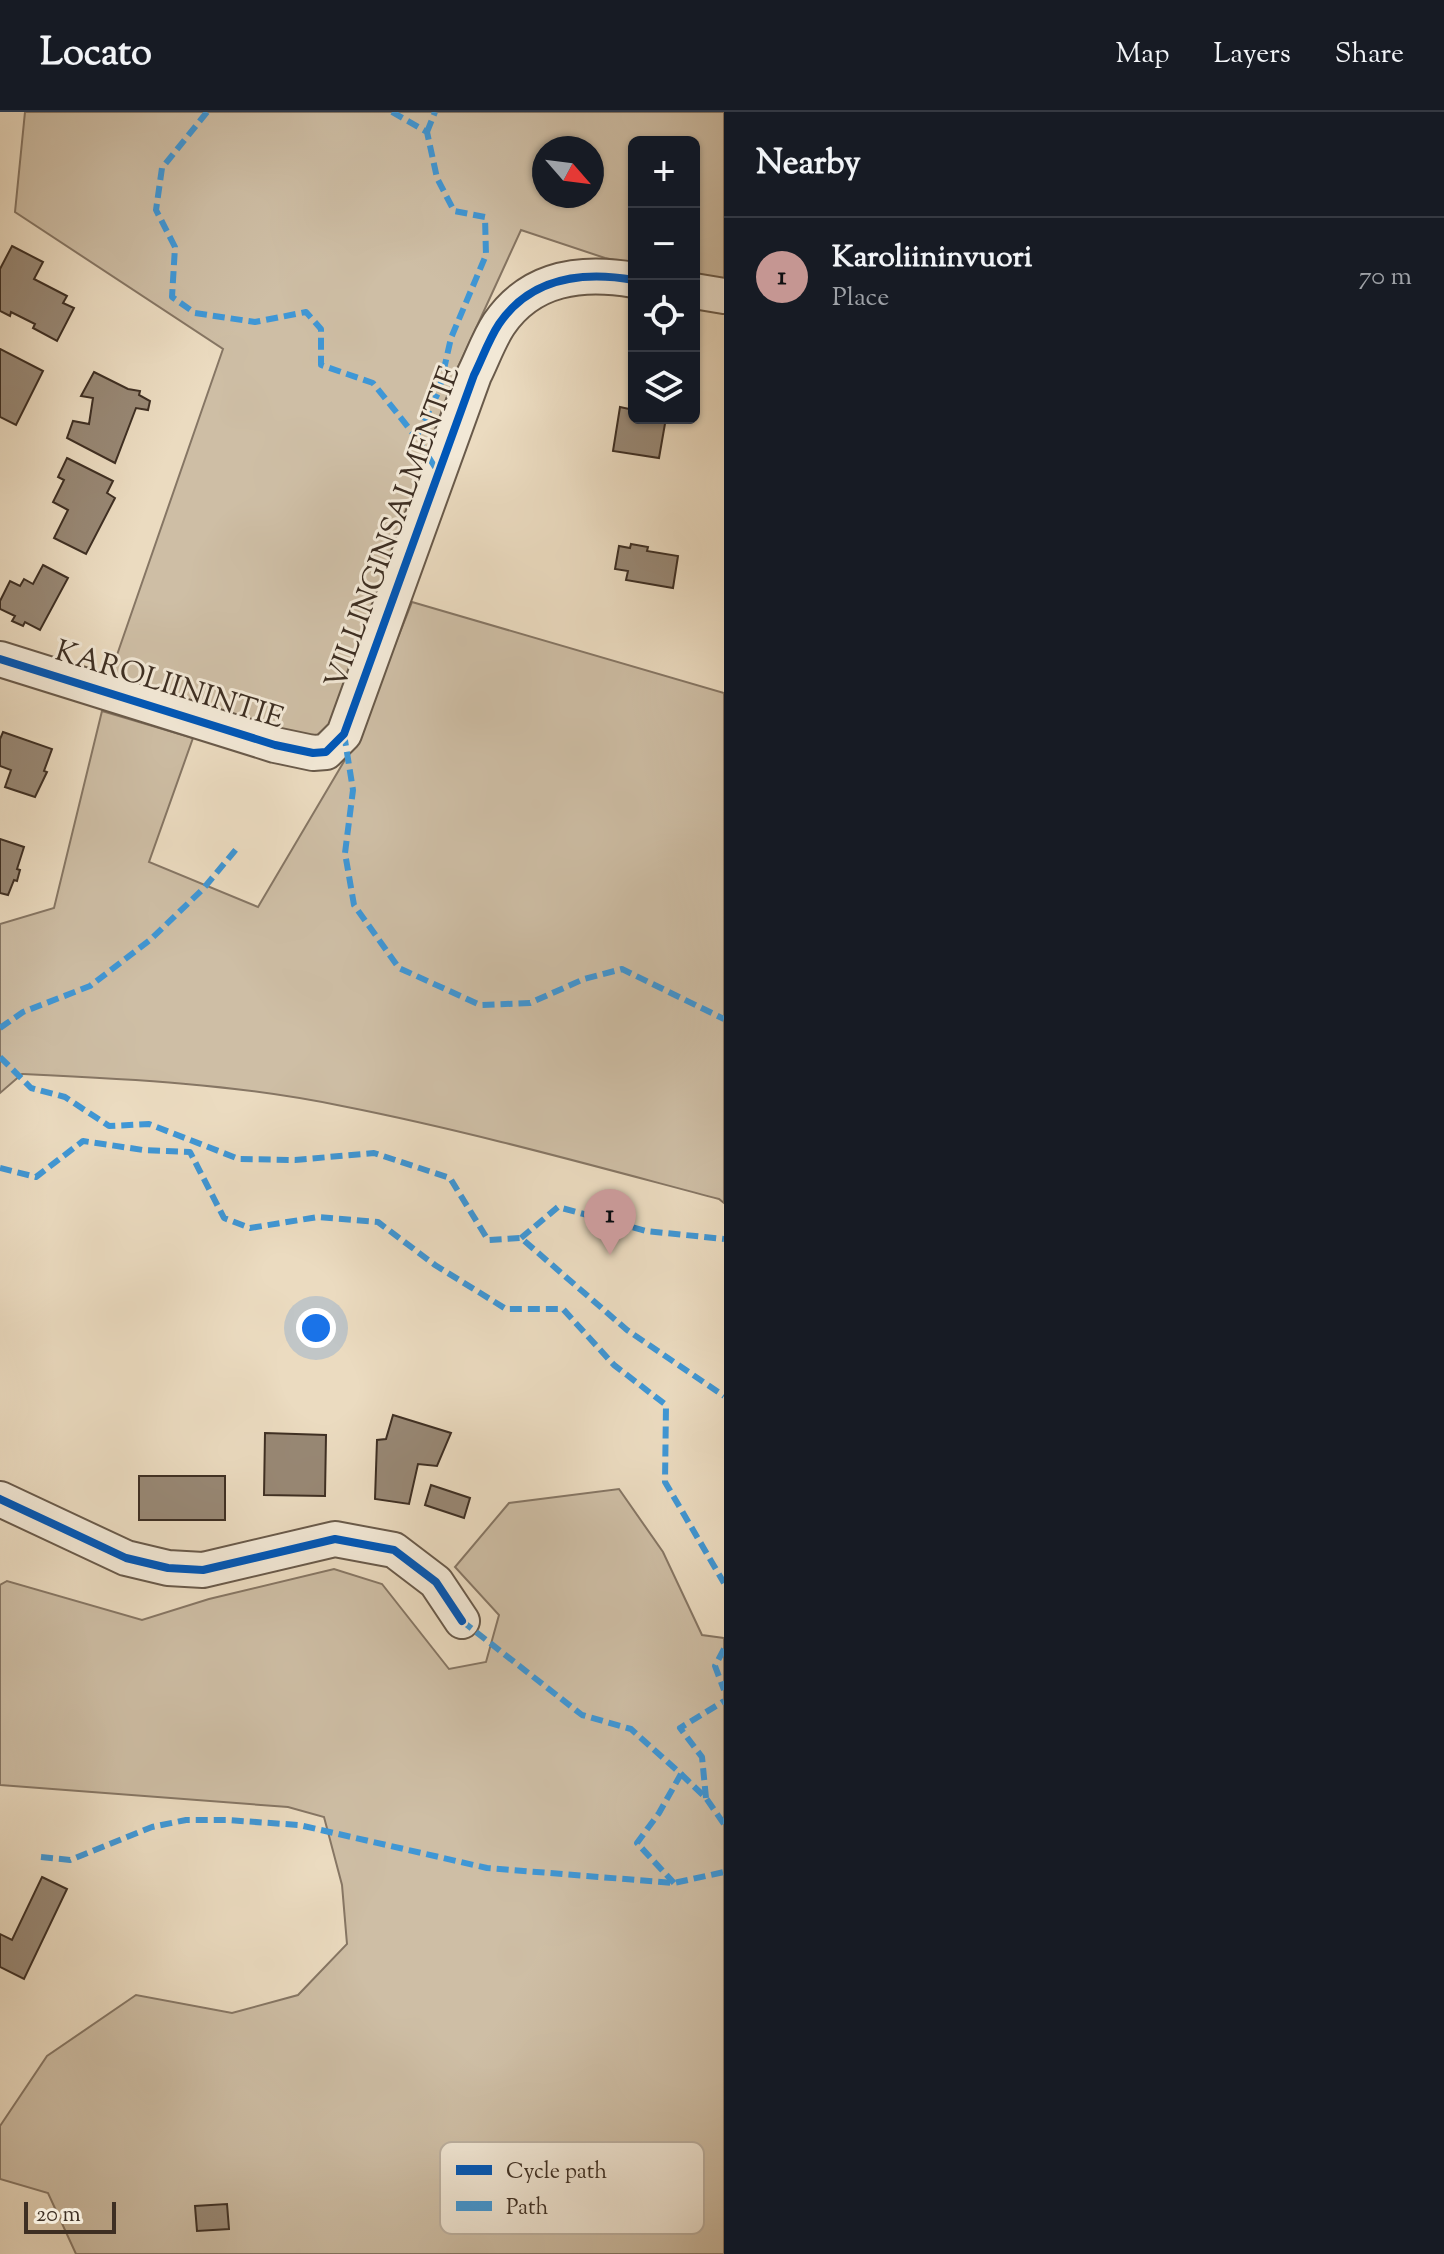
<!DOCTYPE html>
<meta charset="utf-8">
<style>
:root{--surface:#171b24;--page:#20242c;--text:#f1f3f6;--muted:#9ea1a6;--line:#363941;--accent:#c59692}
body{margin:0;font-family:"Sorts Mill Goudy",serif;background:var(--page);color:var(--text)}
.controls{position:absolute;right:24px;top:24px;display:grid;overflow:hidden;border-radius:12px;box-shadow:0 2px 6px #0004}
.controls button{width:72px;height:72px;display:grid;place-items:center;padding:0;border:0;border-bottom:2px solid var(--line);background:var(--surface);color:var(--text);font:40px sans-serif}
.compass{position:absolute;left:532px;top:24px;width:72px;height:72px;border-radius:50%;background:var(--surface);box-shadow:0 2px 6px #0004;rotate:118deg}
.scale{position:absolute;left:24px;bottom:20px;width:92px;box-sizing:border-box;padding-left:8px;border:4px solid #3e2f23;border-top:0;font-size:22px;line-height:28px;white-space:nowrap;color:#3e2f23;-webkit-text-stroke:6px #f2e8d6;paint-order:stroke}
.you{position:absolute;left:316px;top:1216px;width:28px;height:28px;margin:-20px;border:6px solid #fff;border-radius:50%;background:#1a73e8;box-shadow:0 0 0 12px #1a73e833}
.badge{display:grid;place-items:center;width:52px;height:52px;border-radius:50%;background:var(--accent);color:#111;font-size:26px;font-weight:700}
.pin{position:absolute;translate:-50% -66px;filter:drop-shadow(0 2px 4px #0008)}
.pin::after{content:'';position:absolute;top:42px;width:28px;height:24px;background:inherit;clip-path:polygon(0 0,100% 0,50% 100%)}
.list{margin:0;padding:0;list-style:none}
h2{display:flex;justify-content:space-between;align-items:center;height:104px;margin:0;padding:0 32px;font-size:34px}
h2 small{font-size:26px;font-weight:400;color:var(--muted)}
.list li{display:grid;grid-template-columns:52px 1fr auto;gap:24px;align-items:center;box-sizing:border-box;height:120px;padding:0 32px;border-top:2px solid var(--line)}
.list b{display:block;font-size:30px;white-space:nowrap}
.list p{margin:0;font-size:26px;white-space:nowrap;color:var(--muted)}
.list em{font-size:26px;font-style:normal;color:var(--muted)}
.icon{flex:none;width:44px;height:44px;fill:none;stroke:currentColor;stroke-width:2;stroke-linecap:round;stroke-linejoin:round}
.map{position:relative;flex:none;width:724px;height:2142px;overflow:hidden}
header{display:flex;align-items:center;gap:48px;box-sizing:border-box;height:112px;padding:0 40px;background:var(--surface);border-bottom:2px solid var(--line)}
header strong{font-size:38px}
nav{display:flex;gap:44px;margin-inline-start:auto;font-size:28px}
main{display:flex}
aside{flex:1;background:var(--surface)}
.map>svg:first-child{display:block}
.green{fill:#cebea5;stroke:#867664;stroke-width:2;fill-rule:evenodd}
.building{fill:#988875;stroke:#3e2f23;stroke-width:2}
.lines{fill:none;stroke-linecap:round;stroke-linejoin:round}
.street-casing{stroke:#695a4a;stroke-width:38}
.street{stroke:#f2e8d6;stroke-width:34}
.quiet{stroke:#3f97d6;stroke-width:6;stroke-dasharray:12 6;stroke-linecap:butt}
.cycleway-casing{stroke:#f2e8d6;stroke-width:13}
.cycleway{stroke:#0057b8;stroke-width:8}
.labels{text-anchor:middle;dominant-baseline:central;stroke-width:6;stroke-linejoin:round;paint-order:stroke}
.street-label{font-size:30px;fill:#3e2f23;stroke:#f2e8d6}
.key{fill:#f2e8d6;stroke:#bcb0a0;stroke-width:2}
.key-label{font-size:22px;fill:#3e2f23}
</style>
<header>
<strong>Locato</strong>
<nav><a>Map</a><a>Layers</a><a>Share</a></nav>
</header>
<main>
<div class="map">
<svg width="724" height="2142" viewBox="0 0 724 2142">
<rect width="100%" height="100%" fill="#ebdbc0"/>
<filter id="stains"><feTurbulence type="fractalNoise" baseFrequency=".0025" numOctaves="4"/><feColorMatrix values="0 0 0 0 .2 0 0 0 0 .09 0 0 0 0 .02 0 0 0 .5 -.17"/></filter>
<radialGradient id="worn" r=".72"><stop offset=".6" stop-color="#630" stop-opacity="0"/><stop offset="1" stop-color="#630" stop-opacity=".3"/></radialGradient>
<g class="green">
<path d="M25,0h699v168l-30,-6v-132h-60v122l-29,-6 -84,-28 -66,144 -126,352 -17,13 -203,-61 114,-329 -208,-137zM544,36h48v48h-48z"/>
<path d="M412,490l312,91v510l-5,-4c-125,-33 -250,-68 -377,-93 -105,-22 -213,-27 -320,-32l-22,19v-169l54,-16 48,-197 91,27 -44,124 109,45 101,-171z"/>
<path d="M619,1377l44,63 39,83 22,3v616h-648l-28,-61 -48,-14v-53l47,-70 89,-61 96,18 66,-18 49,-51 -5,-59 -18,-68 -36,-10 -288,-22v-200l7,-4 135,39 67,-21 125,-30 48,15 67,85 37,-7 13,-47 -44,-48 54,-64z"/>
</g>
<g class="building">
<path d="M12,134l31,16 -9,17 33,17 -4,7 11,5 -17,33 -24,-13 2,-4 -24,-12 -1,4 -10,-5v-42z"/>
<path d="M0,237l43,22 -27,54 -16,-8z"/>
<path d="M94,260l34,17 12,2 -1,4 11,6 -2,9 -12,-2 -21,55 -48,-25 6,-17 16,3 4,-26 -12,-2z"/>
<path d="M620,295l14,3v8h32l-7,40 -46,-7z"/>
<path d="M67,346l46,23 -6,12 8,5 -29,56 -32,-16 14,-28 -15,-8 11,-22 -6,-3z"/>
<path d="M631,432l17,3 -1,4 31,5 -5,32 -47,-8 2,-9 -13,-2 4,-23 11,2z"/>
<path d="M43,453l25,13 -28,52 -15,-8 -2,4 -11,-5 3,-5 -15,-7v-8l10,-20 10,5 4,-7 9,5z"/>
<path d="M3,620l49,17 -8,22 3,1 -12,25 -30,-10 6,-17 -11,-4v-27z"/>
<path d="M0,727l24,8 -7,22 3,1 -3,11 -3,-1 -6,15 -8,-2z"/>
<path d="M393,1303l58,18 -14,33 -19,-2 -9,40 -34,-5 2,-59 9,-1z"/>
<path d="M265,1321l61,2 -1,61 -61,-1z"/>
<rect x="139" y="1364" width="86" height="44"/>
<path d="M431,1373l39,13 -6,20 -39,-13z"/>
<path d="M42,1765l25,12 -43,90 -24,-12v-33l12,6z"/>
<path d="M227,2092l2,25 -32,2 -2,-25z"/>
</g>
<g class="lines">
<g class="street-casing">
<g id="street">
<path d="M694,179l30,5"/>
<path d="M0,547l275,86 38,8 13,-1 18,-18 130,-359c8,-16 15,-36 25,-51 32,-47 83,-53 135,-44"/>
<path d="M0,1387l126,59 42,10 35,2 132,-31 59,11 42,32 26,39"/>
</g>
</g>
<use href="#street" class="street"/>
<g class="quiet">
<path d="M207,0l-45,56 -6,42 19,37 -3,50 23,16 60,9 51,-10 15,17v36l52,18 43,54"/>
<path d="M392,0l35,20 10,46 17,33 31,6 1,38 -35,83 -12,53 -23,46 22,35"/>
<path d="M427,20l8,-20"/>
<path d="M344,622l9,56 -8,63 9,52 45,63 81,37 50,-2 54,-24 38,-10 102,50"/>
<path d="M0,916l23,-16 67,-26 60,-46 53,-51 35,-42"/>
<path d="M0,945l31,31 34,9 44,29 40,-2 90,35 56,1 79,-7 76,25 38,62 33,-2 106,92 97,66"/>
<path d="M0,1056l36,9 47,-36 60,9 47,2 34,66 26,10 68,-11 60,5 57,43 71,44h57l51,56 52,40 -1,77 59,101"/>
<path d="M521,1126l37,-31 88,24 78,8"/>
<path d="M462,1509l120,94 49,14 50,45 -22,39 -22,30 37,40"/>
<path d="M724,1537l-9,17 9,24"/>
<path d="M681,1662l25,24 18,26"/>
<path d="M706,1686l-4,-41 -22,-29 44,-27"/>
<path d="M41,1745l29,3 82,-33 34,-7h41l72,5 188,43 187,15 50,-11"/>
</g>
<g class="cycleway-casing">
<g id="cycleway">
<path d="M0,547l275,86 38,8 13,-1 18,-18 130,-359c8,-16 15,-36 25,-51 32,-47 83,-53 135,-44"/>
<path d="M0,1387l126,59 42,10 35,2 132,-31 59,11 42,32 26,39"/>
</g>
</g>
<use href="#cycleway" class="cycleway"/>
</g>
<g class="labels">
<g class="street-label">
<text transform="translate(394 416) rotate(-70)">VILLINGINSALMENTIE</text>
<text transform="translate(169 574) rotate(17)">KAROLIININTIE</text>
</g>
</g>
<rect x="440" y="2030" width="264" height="92" rx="12" class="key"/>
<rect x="456" y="2053" width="36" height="10" fill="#0057b8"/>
<rect x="456" y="2089" width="36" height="10" fill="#3f97d6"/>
<g class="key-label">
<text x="506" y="2066">Cycle path</text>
<text x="506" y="2102">Path</text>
</g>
<rect width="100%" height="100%" filter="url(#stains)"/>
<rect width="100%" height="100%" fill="url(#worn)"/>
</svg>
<div class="controls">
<button>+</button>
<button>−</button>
<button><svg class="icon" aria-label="locate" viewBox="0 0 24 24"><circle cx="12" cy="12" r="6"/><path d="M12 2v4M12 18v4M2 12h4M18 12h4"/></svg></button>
<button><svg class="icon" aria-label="layers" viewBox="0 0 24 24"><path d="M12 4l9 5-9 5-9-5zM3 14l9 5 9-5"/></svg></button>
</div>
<svg class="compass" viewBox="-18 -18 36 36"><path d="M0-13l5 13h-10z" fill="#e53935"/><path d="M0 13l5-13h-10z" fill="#9ea1a6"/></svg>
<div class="scale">20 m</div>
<div class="you"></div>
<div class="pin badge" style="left:610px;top:1143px">1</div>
</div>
<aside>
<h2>Nearby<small></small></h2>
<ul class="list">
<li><span class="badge">1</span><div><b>Karoliininvuori</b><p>Place</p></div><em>70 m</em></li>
</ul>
</aside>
</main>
